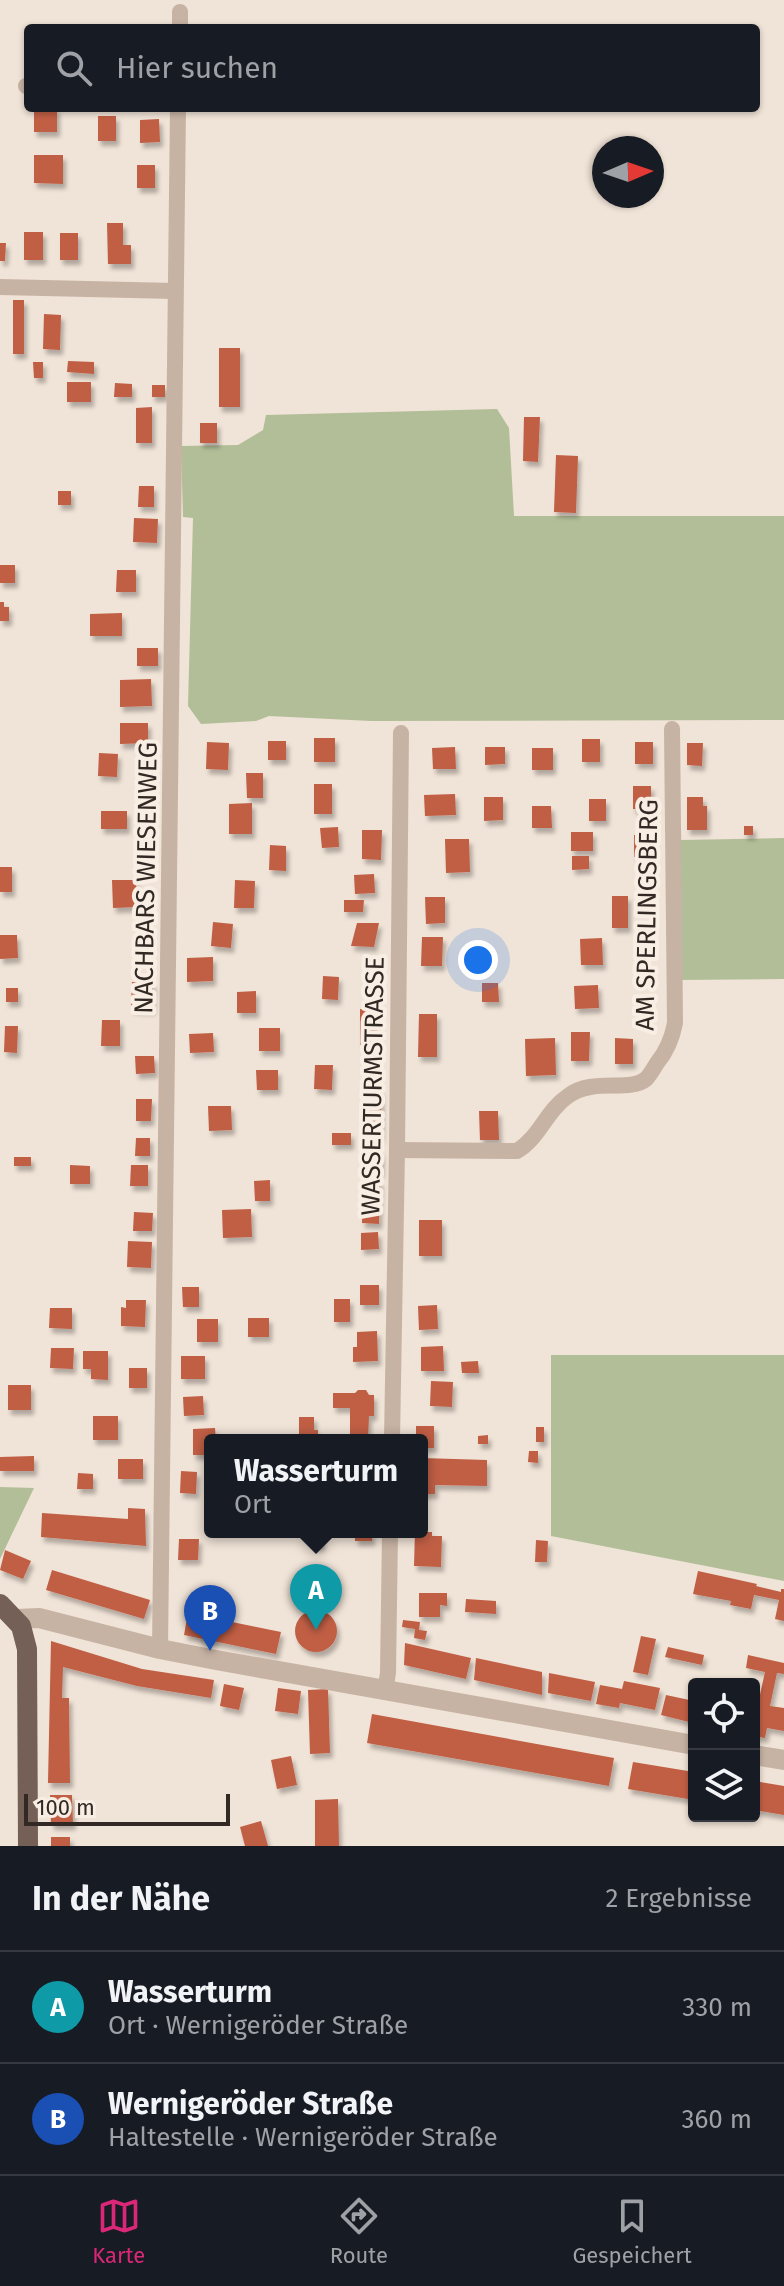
<!DOCTYPE html>
<html lang="de">
<meta charset="utf-8">
<style>
:root{--surface:#171b24;--page:#242831;--text:#f1f3f6;--muted:#9ea1a6;--line:#363941;--accent:#db2777}
body{margin:0;font-family:"Fira Sans",sans-serif;background:var(--page);color:var(--text)}
.controls{position:absolute;right:24px;bottom:24px;display:grid;overflow:hidden;border-radius:8px;box-shadow:0 2px 6px #0004}
.controls button{width:72px;height:72px;display:grid;place-items:center;padding:0;border:0;border-bottom:2px solid var(--line);background:var(--surface);color:var(--text);font:40px sans-serif}
.compass{position:absolute;left:592px;top:136px;width:72px;height:72px;border-radius:50%;background:var(--surface);box-shadow:0 2px 6px #0004;rotate:88deg}
.scale{position:absolute;left:24px;bottom:20px;width:206px;box-sizing:border-box;padding-left:8px;border:4px solid #322925;border-top:0;font-size:22px;line-height:28px;white-space:nowrap;color:#322925;-webkit-text-stroke:6px #f8eee3;paint-order:stroke}
.you{position:absolute;left:478px;top:960px;width:28px;height:28px;margin:-20px;border:6px solid #fff;border-radius:50%;background:#1a73e8;box-shadow:0 0 0 12px #1a73e833}
.badge{display:grid;place-items:center;width:52px;height:52px;border-radius:50%;background:var(--accent);color:#fff;font-size:26px;font-weight:700}
.pin{position:absolute;translate:-50% -66px;filter:drop-shadow(0 2px 4px #0008)}
.pin::after{content:'';position:absolute;top:42px;width:28px;height:24px;background:inherit;clip-path:polygon(0 0,100% 0,50% 100%)}
.popup{position:absolute;left:204px;top:1434px;width:224px;height:104px;box-sizing:border-box;display:grid;place-content:center;border-radius:8px;background:var(--surface);filter:drop-shadow(0 2px 6px #0005);font-size:26px;white-space:nowrap;color:var(--muted)}
.popup b{font-size:30px;color:var(--text)}
.popup::after{content:'';position:absolute;left:50%;top:100%;margin-left:-16px;border:16px solid transparent;border-top-color:var(--surface)}
.list{margin:0;padding:0;list-style:none}
h2{display:flex;justify-content:space-between;align-items:center;height:104px;margin:0;padding:0 32px;font-size:34px}
h2 small{font-size:26px;font-weight:400;color:var(--muted)}
.list li{display:grid;grid-template-columns:52px 1fr auto;gap:24px;align-items:center;box-sizing:border-box;height:112px;padding:0 32px;border-top:2px solid var(--line)}
.list b{display:block;font-size:30px;white-space:nowrap}
.list p{margin:0;font-size:26px;white-space:nowrap;color:var(--muted)}
.list em{font-size:26px;font-style:normal;color:var(--muted)}
.icon{flex:none;width:44px;height:44px;fill:none;stroke:currentColor;stroke-width:2;stroke-linecap:round;stroke-linejoin:round}
.map{position:relative;flex:none;width:784px;height:1846px;overflow:hidden}
.search{position:absolute;background:var(--surface);box-shadow:0 2px 6px #0004;left:24px;right:24px;top:24px;height:88px;display:flex;align-items:center;gap:20px;box-sizing:border-box;padding:0 28px;border-radius:8px;color:var(--muted);font-size:30px}
.sheet{height:328px;background:var(--surface)}
nav{display:flex;justify-content:space-around;align-items:center;box-sizing:border-box;height:112px;border-top:2px solid var(--line);background:var(--surface);font-size:22px;color:var(--muted)}
nav a{display:grid;justify-items:center;gap:4px}
nav .on{color:var(--accent)}
.map>svg:first-child{display:block}
.green{fill:#b2be98}
.building{fill:#c15e44;filter:url(#shadow)}
.lines{fill:none;stroke-linecap:round;stroke-linejoin:round}
.minor{stroke:#c7b3a4;stroke-width:16}
.tertiary{stroke:#c7b3a4;stroke-width:20}
.primary{stroke:#746057;stroke-width:20}
.labels{text-anchor:middle;dominant-baseline:central;stroke-width:8;stroke-linejoin:round;paint-order:stroke}
.street-label{font-size:26px;fill:#322925;stroke:#f8eee3}
</style>
<div class="map">
<svg width="784" height="1846" viewBox="0 0 784 1846">
<defs>
<filter id="shadow"><feDropShadow dx="3" dy="5" stdDeviation="2" flood-color="#0004"/></filter>
</defs>
<rect width="100%" height="100%" fill="#f0e3d7"/>
<g class="green">
<path d="M497,409l12,19 5,88h270v204l-413,1 -102,-5 -13,5 -55,3 -13,-18 5,-188 -10,-1 -2,-71 57,-1 25,-15 3,-15z"/>
<path d="M784,838v141l-105,1 1,-140z"/>
<path d="M551,1355h233v226l-233,-45z"/>
<path d="M0,1487l34,1 -34,71z"/>
</g>
<g class="building">
<rect x="34" y="108" width="23" height="24"/>
<rect x="98" y="116" width="18" height="25"/>
<path d="M159,119l1,23 -20,1v-23z"/>
<path d="M34,155h29v29l-29,-1z"/>
<rect x="137" y="165" width="18" height="23"/>
<path d="M107,223h16v22h8v19h-23z"/>
<rect x="24" y="232" width="19" height="28"/>
<rect x="60" y="233" width="18" height="27"/>
<path d="M0,243h6l-1,18h-5z"/>
<rect x="13" y="300" width="11" height="54"/>
<path d="M44,314l17,1 -1,35 -17,-1z"/>
<rect x="219" y="348" width="21" height="59"/>
<path d="M68,361l26,1v12l-27,-2z"/>
<path d="M33,362h10v16h-9z"/>
<rect x="67" y="382" width="24" height="20"/>
<path d="M115,383l17,1v13h-18z"/>
<rect x="152" y="385" width="13" height="12"/>
<path d="M152,407v36h-16v-35z"/>
<path d="M524,417h16l-2,45 -15,-1z"/>
<rect x="200" y="423" width="17" height="20"/>
<path d="M556,455l22,1 -2,57 -22,-1z"/>
<path d="M139,486h15v21h-16z"/>
<rect x="58" y="491" width="13" height="14"/>
<path d="M134,518l24,1 -1,24 -24,-1z"/>
<rect x="0" y="565" width="15" height="18"/>
<path d="M117,570h19v22h-20z"/>
<path d="M0,602h4v5h5v14h-9z"/>
<path d="M122,613v23h-32v-22z"/>
<rect x="137" y="648" width="21" height="18"/>
<path d="M151,679l1,27 -32,1v-27z"/>
<path d="M120,723h28v20l-28,1z"/>
<rect x="314" y="738" width="21" height="24"/>
<rect x="582" y="739" width="18" height="23"/>
<rect x="268" y="741" width="18" height="19"/>
<path d="M207,742l22,1 -1,27 -22,-1z"/>
<rect x="635" y="742" width="18" height="22"/>
<path d="M687,743h16l-1,23 -15,-1z"/>
<path d="M455,747l1,22h-23l-1,-21z"/>
<path d="M485,747h20v17l-20,1z"/>
<rect x="532" y="748" width="21" height="22"/>
<path d="M99,753l19,1 -1,23 -19,-1z"/>
<path d="M246,773h17v25h-16z"/>
<rect x="314" y="784" width="18" height="30"/>
<rect x="633" y="786" width="18" height="23"/>
<path d="M455,794l1,21 -31,1 -1,-21z"/>
<path d="M484,797h19v23l-19,1z"/>
<path d="M687,797h16v9h4v24h-20z"/>
<rect x="589" y="799" width="17" height="22"/>
<path d="M252,803v31h-23v-30z"/>
<path d="M532,806h19l1,22h-20z"/>
<rect x="101" y="811" width="26" height="18"/>
<rect x="744" y="826" width="9" height="9"/>
<path d="M338,827l1,20 -17,1 -2,-20z"/>
<path d="M362,830h20l-1,30 -19,-1z"/>
<rect x="571" y="832" width="22" height="19"/>
<rect x="634" y="835" width="19" height="22"/>
<path d="M445,839h24l1,33 -24,1z"/>
<path d="M270,845l16,1v25l-17,-1z"/>
<path d="M572,856h17v13l-17,1z"/>
<rect x="0" y="867" width="12" height="25"/>
<path d="M374,874l1,19 -20,1 -1,-19z"/>
<path d="M112,880h24l1,27 -24,1z"/>
<path d="M235,880l20,1 -1,27h-20z"/>
<rect x="612" y="896" width="16" height="32"/>
<path d="M425,897h20v26l-19,1z"/>
<path d="M344,900h20l-1,12h-19z"/>
<path d="M213,922l20,2 -2,24 -20,-2z"/>
<path d="M357,923h22l-5,24 -23,-1z"/>
<path d="M0,935h17l1,23 -18,1z"/>
<path d="M422,937h21l-1,29h-21z"/>
<path d="M602,938l1,27h-22l-1,-26z"/>
<path d="M213,957v24l-26,1v-24z"/>
<path d="M323,976l16,1 -1,23 -16,-1z"/>
<path d="M132,982l21,1 -1,27 -21,-1z"/>
<path d="M482,983h16l1,19h-17z"/>
<path d="M598,985l1,23 -24,1 -1,-23z"/>
<rect x="6" y="988" width="12" height="14"/>
<path d="M256,991v22h-19v-21z"/>
<rect x="360" y="1009" width="17" height="36"/>
<path d="M419,1014h18v43h-19z"/>
<path d="M102,1020h18v26h-19z"/>
<path d="M5,1026h13l-1,27 -13,-1z"/>
<rect x="259" y="1028" width="21" height="23"/>
<path d="M571,1032h19l-1,29h-18z"/>
<path d="M213,1033l1,19 -24,1 -1,-19z"/>
<path d="M555,1038l1,37 -30,1 -1,-37z"/>
<path d="M615,1038l18,1v25h-18z"/>
<path d="M135,1056h19l1,17 -19,1z"/>
<path d="M315,1065h18l-1,25 -18,-1z"/>
<path d="M256,1070h22v20h-21z"/>
<rect x="363" y="1090" width="18" height="48"/>
<path d="M136,1099h16l-1,22h-15z"/>
<path d="M208,1106h23l1,24 -23,1z"/>
<path d="M479,1111h19l1,29h-19z"/>
<rect x="332" y="1133" width="19" height="12"/>
<path d="M136,1138h14v18h-15z"/>
<rect x="363" y="1151" width="18" height="22"/>
<rect x="14" y="1157" width="17" height="9"/>
<path d="M70,1165l20,1v18h-20z"/>
<path d="M131,1165h17v21h-18z"/>
<path d="M270,1180v21h-15l-1,-20z"/>
<path d="M363,1180l17,1 -1,43 -17,-1z"/>
<path d="M251,1209l1,28 -29,1 -1,-28z"/>
<path d="M134,1212l19,1 -1,18h-19z"/>
<rect x="419" y="1220" width="23" height="36"/>
<path d="M378,1232l1,17 -18,1v-17z"/>
<path d="M128,1241l24,1 -1,26 -24,-1z"/>
<rect x="360" y="1285" width="19" height="20"/>
<path d="M182,1287h17v20h-16z"/>
<rect x="334" y="1299" width="16" height="23"/>
<path d="M126,1300h20l-1,27 -24,-1v-19l5,1z"/>
<path d="M437,1305l1,24 -19,1 -1,-24z"/>
<path d="M50,1308h22v21l-23,-1z"/>
<rect x="248" y="1318" width="21" height="19"/>
<rect x="197" y="1319" width="21" height="23"/>
<path d="M377,1331l1,30 -25,1v-15h4v-15z"/>
<path d="M443,1346l1,25h-23v-24z"/>
<path d="M51,1348h23l-1,21 -23,-1z"/>
<path d="M83,1351h25v29l-17,-1v-10h-8z"/>
<rect x="181" y="1356" width="24" height="23"/>
<path d="M478,1361l1,12h-17l-1,-11z"/>
<rect x="129" y="1368" width="18" height="20"/>
<path d="M431,1381l22,1 -1,25 -22,-1z"/>
<rect x="8" y="1385" width="23" height="25"/>
<path d="M358,1390h8l3,5h5v21h-5l-1,24h-18v-32h-17v-15h22z"/>
<path d="M203,1396l1,19 -20,1 -1,-19z"/>
<rect x="93" y="1416" width="25" height="24"/>
<path d="M299,1417h15v13h4v10h-19z"/>
<path d="M416,1426h18v22h-12v-8h-6z"/>
<rect x="536" y="1427" width="8" height="15"/>
<path d="M215,1428l1,12h-6v15h-17v-26z"/>
<path d="M488,1435v9h-10v-8z"/>
<path d="M529,1451h9v12l-10,-1z"/>
<path d="M34,1456v15h-34v-14z"/>
<path d="M422,1458l65,2v26l-52,-1v9h-13z"/>
<rect x="118" y="1459" width="25" height="20"/>
<path d="M181,1471l16,1 -1,22 -16,-1z"/>
<path d="M78,1473l15,1v15h-16z"/>
<path d="M128,1508l17,1 1,37 -105,-9 1,-24 86,6z"/>
<path d="M313,1532h9v14l-9,1z"/>
<rect x="355" y="1532" width="17" height="9"/>
<path d="M415,1532h17v4h10l-1,31 -27,-1z"/>
<path d="M179,1539h20l-1,21h-20z"/>
<path d="M536,1540l12,1 -1,21h-12z"/>
<path d="M5,1550l26,11 -8,18 -23,-9z"/>
<path d="M52,1570l98,30 -6,19 -98,-29z"/>
<path d="M698,1571l59,13 -1,2 25,6v-3h3v32l-9,-2 4,-19 -25,-5 -3,14 -21,-4 1,-4 -38,-7z"/>
<path d="M419,1593h28v13l-7,-1v12h-21z"/>
<path d="M466,1599l30,2v13l-31,-2z"/>
<circle cx="316" cy="1631" r="21"/>
<path d="M188,1613l93,19 -5,22 -92,-19z"/>
<path d="M403,1620l17,2 -1,8 8,1 -2,9 -11,-2 1,-9 -13,-2z"/>
<path d="M641,1636l15,3 -8,36 -15,-3z"/>
<path d="M51,1641l91,28 72,11 -3,18 -74,-12 -74,-19 -1,31h7l1,85h-22z"/>
<path d="M405,1643l66,15 -5,21 -62,-14z"/>
<path d="M668,1647l36,8 -2,10 -37,-8z"/>
<path d="M748,1655l36,8v11l-7,-1 -7,33 14,2v23l-17,-3 -2,10 -11,-2 1,-37h4l6,-27 -19,-4z"/>
<path d="M476,1658l66,14v23l-68,-15z"/>
<path d="M549,1673l46,9 -4,19 -43,-8z"/>
<path d="M624,1681l36,7 -5,22 -35,-7 -1,5 -23,-4 4,-19 22,4z"/>
<path d="M224,1684l20,4 -5,22 -19,-4z"/>
<path d="M278,1688l23,3 -3,23 -23,-3z"/>
<path d="M328,1689l2,64 -20,1 -2,-64z"/>
<path d="M666,1695l28,6 -5,21 -28,-7z"/>
<path d="M372,1714l242,44 -5,28 -242,-43z"/>
<path d="M291,1756l6,29 -20,4 -6,-29z"/>
<path d="M633,1762l61,10v28l-66,-11z"/>
<path d="M754,1781l30,5v29l-30,-5z"/>
<path d="M50,1795h22l1,30h-22z"/>
<path d="M338,1799l1,47h-24v-46z"/>
<path d="M261,1821l7,25h-23l-5,-19z"/>
<rect x="51" y="1837" width="19" height="9"/>
</g>
<g class="lines">
<g class="minor">
<path d="M180,28v-16"/>
<path d="M26,86h2"/>
<path d="M0,287l175,4"/>
<path d="M397,1150l120,1c23,-14 29,-40 51,-55 25,-19 61,-3 78,-17 4,-4 8,-11 11,-16 10,-12 15,-24 18,-40l-3,-294"/>
<path d="M392,1440l5,-290 4,-417"/>
<path d="M160,1649l18,-1541"/>
<path d="M385,1691l3,-18 2,-141"/>
</g>
<g class="tertiary">
<path d="M17,1619l22,-1 121,31 56,11 478,85"/>
<path d="M754,1755l30,5"/>
</g>
<path class="primary" d="M0,1604l21,22 6,23 1,197"/>
</g>
<g class="labels">
<g class="street-label">
<text transform="translate(146 878) rotate(-89)">NACHBARS WIESENWEG</text>
<text transform="translate(647 915) rotate(-89)">AM SPERLINGSBERG</text>
<text transform="translate(373 1086) rotate(-89)">WASSERTURMSTRASSE</text>
</g>
</g>
</svg>
<div class="controls">
<button><svg class="icon" aria-label="locate" viewBox="0 0 24 24"><circle cx="12" cy="12" r="6"/><path d="M12 2v4M12 18v4M2 12h4M18 12h4"/></svg></button>
<button><svg class="icon" aria-label="layers" viewBox="0 0 24 24"><path d="M12 4l9 5-9 5-9-5zM3 14l9 5 9-5"/></svg></button>
</div>
<svg class="compass" viewBox="-18 -18 36 36"><path d="M0-13l5 13h-10z" fill="#e53935"/><path d="M0 13l5-13h-10z" fill="#9ea1a6"/></svg>
<div class="scale">100 m</div>
<div class="you"></div>
<div class="pin badge" style="left:316px;top:1630px;background:#0f9aa8">A</div>
<div class="popup"><b>Wasserturm</b>Ort</div>
<div class="pin badge" style="left:210px;top:1651px;background:#1a4fb4">B</div>
<div class="search"><svg class="icon" aria-label="search" viewBox="0 0 24 24"><circle cx="10" cy="10" r="6"/><path d="M15 15l6 6"/></svg>Hier suchen</div>
</div>
<section class="sheet">
<h2>In der Nähe<small>2 Ergebnisse</small></h2>
<ul class="list">
<li><span class="badge" style="background:#0f9aa8">A</span><div><b>Wasserturm</b><p>Ort · Wernigeröder Straße</p></div><em>330 m</em></li>
<li><span class="badge" style="background:#1a4fb4">B</span><div><b>Wernigeröder Straße</b><p>Haltestelle · Wernigeröder Straße</p></div><em>360 m</em></li>
</ul>
</section>
<nav>
<a class="on"><svg class="icon" aria-label="map" viewBox="0 0 24 24"><path d="M3 6l6-2 6 2 6-2v14l-6 2-6-2-6 2zM9 4v14M15 6v14"/></svg>Karte</a>
<a><svg class="icon" aria-label="directions" viewBox="0 0 24 24"><path d="M12 3l9 9-9 9-9-9zM9 14v-3h6M13 9l2 2-2 2"/></svg>Route</a>
<a><svg class="icon" aria-label="saved" viewBox="0 0 24 24"><path d="M7 4h10v16l-5-4-5 4z"/></svg>Gespeichert</a>
</nav>
